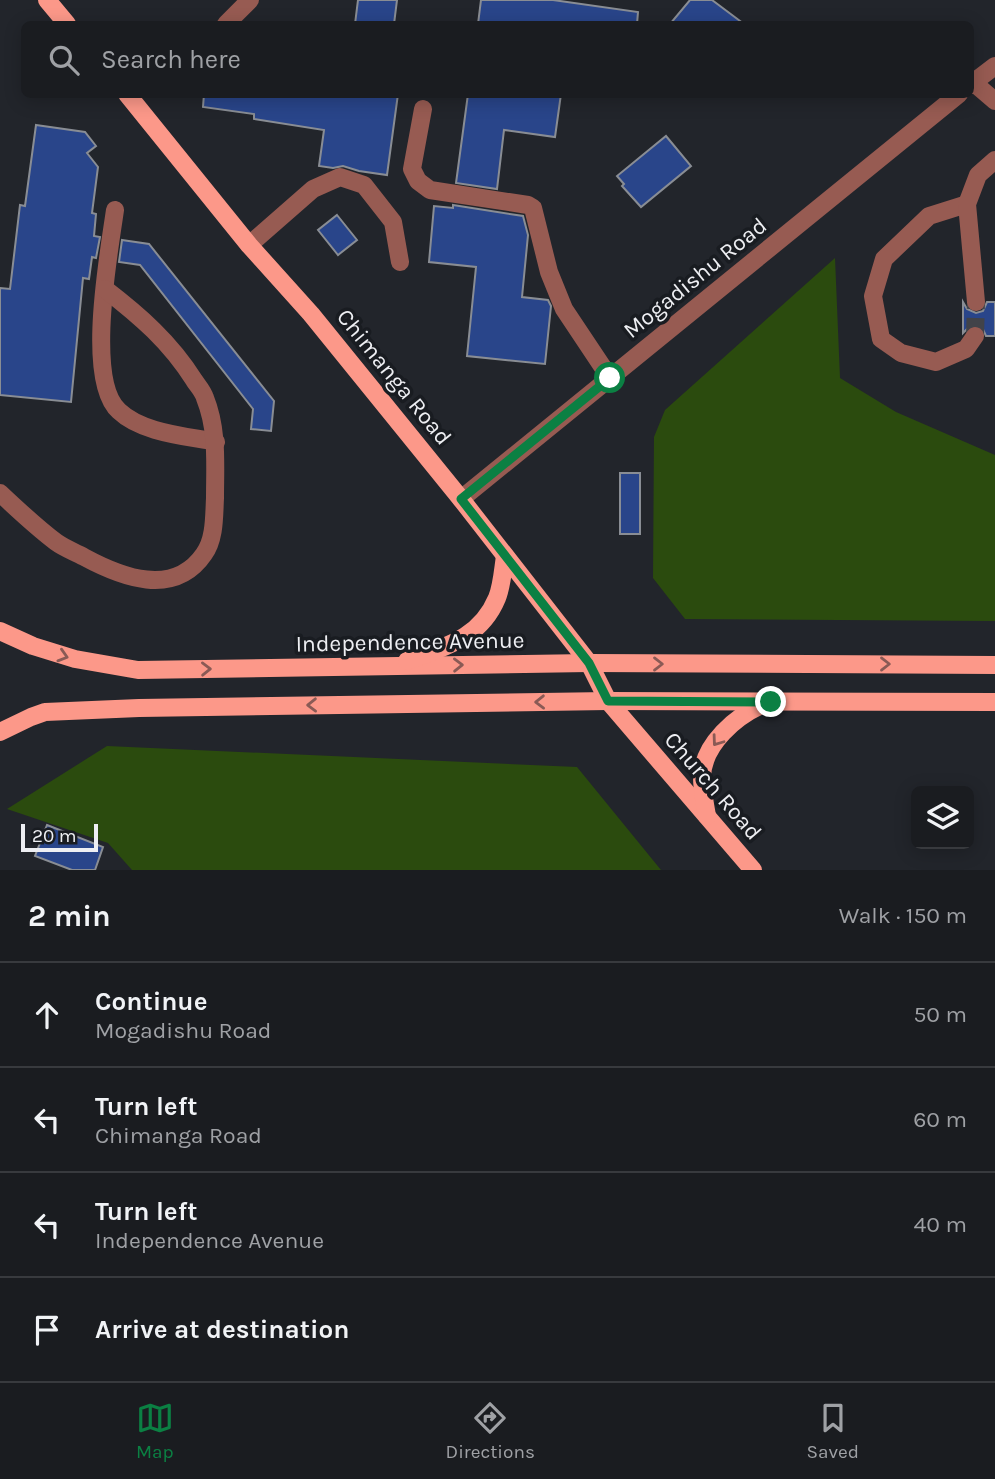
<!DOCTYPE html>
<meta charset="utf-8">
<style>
:root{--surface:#1a1c20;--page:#232529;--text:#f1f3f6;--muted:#9fa1a5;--line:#383a3e;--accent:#0b8043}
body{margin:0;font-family:Karla,sans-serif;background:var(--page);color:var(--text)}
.controls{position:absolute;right:21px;bottom:21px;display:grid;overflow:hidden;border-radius:10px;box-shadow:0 4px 18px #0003}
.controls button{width:63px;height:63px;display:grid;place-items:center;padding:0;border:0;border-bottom:2px solid var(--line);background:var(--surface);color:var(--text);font:35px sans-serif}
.scale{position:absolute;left:21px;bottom:18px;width:77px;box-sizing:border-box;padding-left:7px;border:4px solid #eeeff3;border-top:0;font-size:19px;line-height:24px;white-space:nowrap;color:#eeeff3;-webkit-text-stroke:5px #191c21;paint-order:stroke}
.stop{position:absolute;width:21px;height:21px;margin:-16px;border:5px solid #0b8043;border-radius:50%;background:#fff}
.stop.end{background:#0b8043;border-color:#fff;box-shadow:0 2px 7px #0008}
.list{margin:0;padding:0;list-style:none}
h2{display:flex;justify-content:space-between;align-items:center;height:91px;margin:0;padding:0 28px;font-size:30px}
h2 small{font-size:23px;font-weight:400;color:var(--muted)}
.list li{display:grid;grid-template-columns:46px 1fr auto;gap:21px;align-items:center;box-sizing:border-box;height:105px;padding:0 28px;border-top:2px solid var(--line)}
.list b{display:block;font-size:26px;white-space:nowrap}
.list p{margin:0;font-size:23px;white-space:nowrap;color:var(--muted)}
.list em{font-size:23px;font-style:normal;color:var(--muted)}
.icon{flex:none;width:38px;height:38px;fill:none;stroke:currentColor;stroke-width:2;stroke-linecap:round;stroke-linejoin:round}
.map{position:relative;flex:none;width:995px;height:870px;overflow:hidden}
.search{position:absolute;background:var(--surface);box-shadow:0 4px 18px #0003;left:21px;right:21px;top:21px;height:77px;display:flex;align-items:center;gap:18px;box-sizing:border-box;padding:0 24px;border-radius:10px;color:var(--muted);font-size:26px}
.sheet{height:511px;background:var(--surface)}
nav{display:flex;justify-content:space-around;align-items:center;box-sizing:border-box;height:98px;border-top:2px solid var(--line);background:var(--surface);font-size:19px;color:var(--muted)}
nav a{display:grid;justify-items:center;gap:4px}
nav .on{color:var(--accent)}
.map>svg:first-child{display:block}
.green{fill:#2b4b0e}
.building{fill:#29458a;stroke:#898d94;stroke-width:2}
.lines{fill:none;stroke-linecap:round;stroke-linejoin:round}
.minor-tunnel{stroke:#414349;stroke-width:18;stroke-dasharray:18 9;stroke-linecap:butt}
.minor{stroke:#975b52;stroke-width:18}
.major{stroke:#fc9889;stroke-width:18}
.oneway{stroke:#8a5a55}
.route{stroke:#0b8043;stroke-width:9}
.labels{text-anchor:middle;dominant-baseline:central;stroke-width:7;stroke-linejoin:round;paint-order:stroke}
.street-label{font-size:23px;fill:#eeeff3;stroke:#191c21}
</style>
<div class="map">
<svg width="995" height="870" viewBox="0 0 995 870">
<rect width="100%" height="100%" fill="#22252b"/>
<g class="green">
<path d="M835,258l5,120 56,34 99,43v166l-310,-2 -32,-41 1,-141 11,-27z"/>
<path d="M107,746l470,21 84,103h-529l-24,-27 -101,-34z"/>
</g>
<g class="building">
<path d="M358,0h39l-3,24h-39z"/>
<path d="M481,0h72l85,12 -1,12h-159z"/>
<path d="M690,0h22l32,24h-74z"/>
<path d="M204,94h194l-11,81 -28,-4 -16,-5 -10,2 -14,-2 5,-36 -70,-11v-5l-51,-7z"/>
<path d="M468,94h93l-6,43 -51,-7 -7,59 -41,-6z"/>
<path d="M36,125l49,7 11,14 -9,7 11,14 -6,46 4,1 -2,22 6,1 -4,21 -4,-1 -3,22 -6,-1 -12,124 -71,-7v-107l10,1 10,-84 5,1z"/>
<path d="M666,136l25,30 -50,41 -19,-21 2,-2 -7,-8z"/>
<path d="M453,205l70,11 5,19 -6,62 26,3 3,6 -6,58 -78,-8 9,-89 -47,-5 5,-56 19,2z"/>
<path d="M337,215l20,25 -19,15 -20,-25z"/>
<path d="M122,240l27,4 125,157 -3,30 -20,-2 2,-20 -113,-144 -21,-3z"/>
<path d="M963,302l4,7 9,4 7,-2 4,-9h8v34h-9l-4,-9 -5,-2 -7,1 -7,7z"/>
<rect x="620" y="473" width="20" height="61"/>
<path d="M47,825l56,22 -8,23h-23l-37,-14z"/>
</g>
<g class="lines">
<path class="minor-tunnel" d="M975,336l1,-34"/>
<g class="minor">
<path d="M226,24l24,-24"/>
<path d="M974,83l21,18"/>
<path d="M970,85l25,-19"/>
<path d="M423,109l-11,60 6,12 12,9 98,15 5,3 16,64 15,37 46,69"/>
<path d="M967,204l-38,12 -45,43 -11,37 8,43 20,14 35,9 30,-13 9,-13"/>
<path d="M115,210c-6,43 -30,171 4,201 23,22 67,25 97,31"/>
<path d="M249,245l64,-56 27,-12 24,8 29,37 7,40"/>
<path d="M976,302l-9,-98 11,-29 17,-15"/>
<path d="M0,493c18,17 36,34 56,49 8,6 19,10 28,15 37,20 90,41 120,-3 11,-15 10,-38 11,-56 0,-34 3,-68 -10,-100 -2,-7 -8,-13 -11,-18 -24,-38 -54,-64 -89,-91"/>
<path d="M461,499l498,-405"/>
</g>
<g class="major">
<path d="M47,0l20,24"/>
<path d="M127,94l122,151 62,69 150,185 128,164 19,38 145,169"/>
<path d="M0,631l33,15 42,13 63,11 451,-7 406,2"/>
<path d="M407,661c37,-14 73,-22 90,-63 5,-12 6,-29 8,-42"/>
<path d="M0,732l31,-15 14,-5 94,-4 469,-7 387,1"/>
<path d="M707,816c-2,-12 -5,-26 -5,-39 1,-33 34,-61 62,-73"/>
</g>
</g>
<defs><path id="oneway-chevron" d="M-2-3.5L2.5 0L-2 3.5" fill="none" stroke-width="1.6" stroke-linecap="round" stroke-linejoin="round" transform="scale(1.75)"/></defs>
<g class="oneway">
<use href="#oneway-chevron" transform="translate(63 656) rotate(17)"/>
<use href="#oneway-chevron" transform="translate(658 664)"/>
<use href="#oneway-chevron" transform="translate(885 664)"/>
<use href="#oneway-chevron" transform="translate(458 665) rotate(-1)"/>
<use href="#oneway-chevron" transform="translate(206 669) rotate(-1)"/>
<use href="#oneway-chevron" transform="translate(540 702) rotate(179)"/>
<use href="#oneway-chevron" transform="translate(312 705) rotate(179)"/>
<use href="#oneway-chevron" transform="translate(717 741) rotate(126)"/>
</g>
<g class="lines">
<path class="route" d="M610,378l-149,121 128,164 19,38 163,1"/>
</g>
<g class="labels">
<g class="street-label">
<text transform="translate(695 278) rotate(-39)">Mogadishu Road</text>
<text transform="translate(394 377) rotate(51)">Chimanga Road</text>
<text transform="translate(410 642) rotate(-1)">Independence Avenue</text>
<text transform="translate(713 786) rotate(49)">Church Road</text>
</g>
</g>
</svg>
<div class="controls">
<button><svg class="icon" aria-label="layers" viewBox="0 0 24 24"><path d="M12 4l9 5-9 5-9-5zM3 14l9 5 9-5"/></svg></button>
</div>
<div class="scale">20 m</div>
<div class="stop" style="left:610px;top:378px"></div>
<div class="stop end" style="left:771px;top:702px"></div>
<div class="search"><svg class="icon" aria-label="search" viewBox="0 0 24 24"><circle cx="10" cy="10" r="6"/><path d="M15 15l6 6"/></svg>Search here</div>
</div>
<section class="sheet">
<h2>2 min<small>Walk · 150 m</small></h2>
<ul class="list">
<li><svg class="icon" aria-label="ahead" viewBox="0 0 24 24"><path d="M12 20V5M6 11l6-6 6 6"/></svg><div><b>Continue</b><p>Mogadishu Road</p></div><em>50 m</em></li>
<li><svg class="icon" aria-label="left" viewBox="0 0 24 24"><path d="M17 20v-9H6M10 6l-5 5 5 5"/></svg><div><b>Turn left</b><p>Chimanga Road</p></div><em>60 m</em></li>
<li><svg class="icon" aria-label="left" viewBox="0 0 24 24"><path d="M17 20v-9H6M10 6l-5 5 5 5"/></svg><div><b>Turn left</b><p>Independence Avenue</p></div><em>40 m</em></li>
<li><svg class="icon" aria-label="arrive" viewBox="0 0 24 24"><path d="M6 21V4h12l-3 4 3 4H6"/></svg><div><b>Arrive at destination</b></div></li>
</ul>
</section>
<nav>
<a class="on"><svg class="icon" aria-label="map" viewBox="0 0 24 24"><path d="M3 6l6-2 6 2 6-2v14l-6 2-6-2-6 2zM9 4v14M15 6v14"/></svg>Map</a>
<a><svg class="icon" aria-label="directions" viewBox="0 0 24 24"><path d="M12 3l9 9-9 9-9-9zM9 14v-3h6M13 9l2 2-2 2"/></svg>Directions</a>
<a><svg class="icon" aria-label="saved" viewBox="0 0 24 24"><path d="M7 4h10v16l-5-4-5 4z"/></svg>Saved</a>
</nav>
